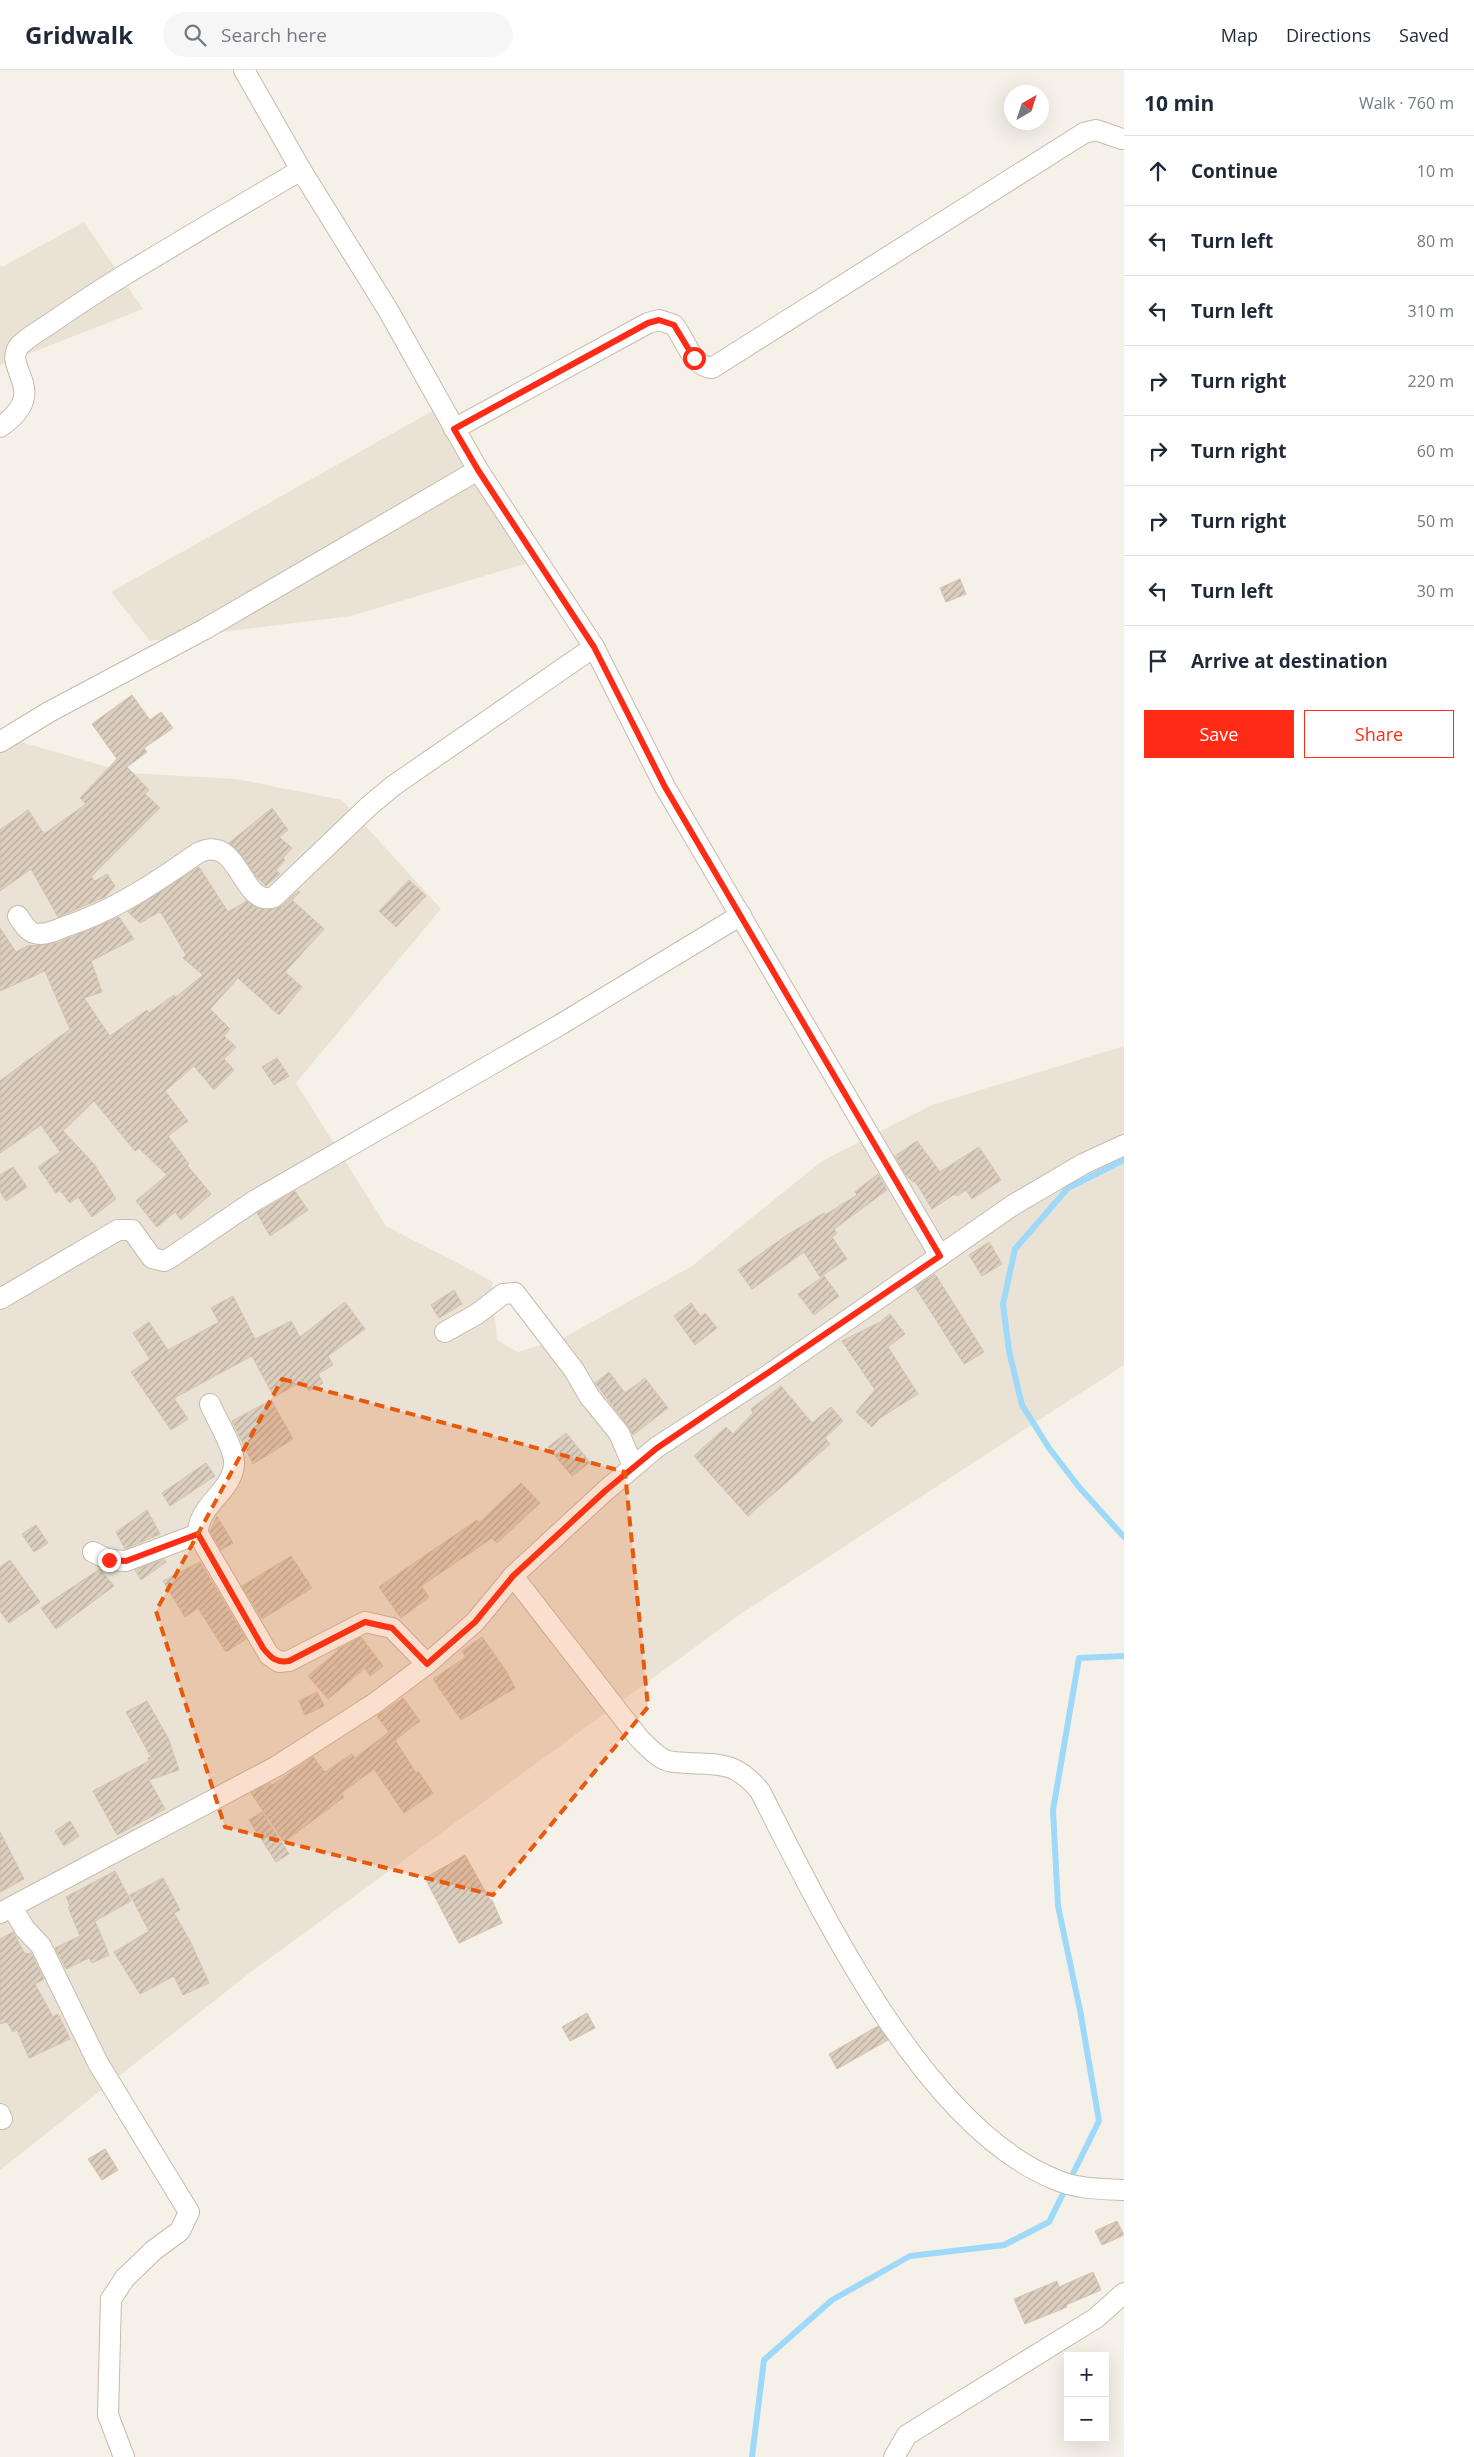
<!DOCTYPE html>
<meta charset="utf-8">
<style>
:root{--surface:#fff;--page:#f6f6f7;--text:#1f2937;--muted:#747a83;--line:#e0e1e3;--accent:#ff2b16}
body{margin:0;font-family:"Open Sans",sans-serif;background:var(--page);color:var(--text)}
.controls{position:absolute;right:15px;bottom:15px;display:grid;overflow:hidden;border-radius:0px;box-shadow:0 5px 20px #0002}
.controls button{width:45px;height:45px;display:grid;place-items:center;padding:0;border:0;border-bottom:1px solid var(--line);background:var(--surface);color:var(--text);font:25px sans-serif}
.compass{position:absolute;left:1004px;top:15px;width:45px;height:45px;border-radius:50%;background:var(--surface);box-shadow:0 5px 20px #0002;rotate:39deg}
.stop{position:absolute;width:15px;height:15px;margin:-11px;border:4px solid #ff2b16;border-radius:50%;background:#fff}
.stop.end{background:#ff2b16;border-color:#fff;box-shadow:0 1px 5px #0008}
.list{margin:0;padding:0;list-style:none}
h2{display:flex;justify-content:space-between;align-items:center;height:65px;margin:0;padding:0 20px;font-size:21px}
h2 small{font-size:16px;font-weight:400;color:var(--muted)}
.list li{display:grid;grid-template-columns:32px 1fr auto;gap:15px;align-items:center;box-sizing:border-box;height:70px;padding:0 20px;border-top:1px solid var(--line)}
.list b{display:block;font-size:19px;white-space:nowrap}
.list em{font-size:16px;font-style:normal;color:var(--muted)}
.actions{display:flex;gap:10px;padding:15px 20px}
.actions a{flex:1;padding:11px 0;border:1px solid var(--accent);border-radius:0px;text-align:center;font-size:18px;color:var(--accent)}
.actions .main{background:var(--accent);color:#fff}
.icon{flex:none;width:28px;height:28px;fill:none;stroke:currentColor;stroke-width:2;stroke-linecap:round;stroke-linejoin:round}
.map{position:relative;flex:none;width:1124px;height:2387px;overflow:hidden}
header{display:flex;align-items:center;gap:30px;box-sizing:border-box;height:70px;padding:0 25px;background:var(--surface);border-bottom:1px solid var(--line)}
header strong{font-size:24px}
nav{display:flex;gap:28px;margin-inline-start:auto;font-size:18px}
.search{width:350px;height:45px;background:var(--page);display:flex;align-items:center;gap:12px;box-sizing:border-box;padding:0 18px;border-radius:28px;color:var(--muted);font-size:19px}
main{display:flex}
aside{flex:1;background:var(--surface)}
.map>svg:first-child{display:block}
.residential{fill:#eae3d5}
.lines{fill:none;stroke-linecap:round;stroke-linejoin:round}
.stream{stroke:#9ed9f9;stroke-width:6}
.building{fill:url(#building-hatch);stroke:#d4c3ae}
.minor-casing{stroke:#c5bbac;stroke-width:22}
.minor{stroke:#fff;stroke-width:20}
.route{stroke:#ff2b16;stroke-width:6}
.marked{fill:#e8590c;fill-opacity:0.2;stroke:#e8590c;stroke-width:4;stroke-dasharray:10 6;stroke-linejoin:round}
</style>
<header>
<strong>Gridwalk</strong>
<div class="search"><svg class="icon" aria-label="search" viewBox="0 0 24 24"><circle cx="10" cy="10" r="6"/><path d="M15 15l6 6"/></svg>Search here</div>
<nav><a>Map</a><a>Directions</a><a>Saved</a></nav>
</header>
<main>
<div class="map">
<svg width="1124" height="2387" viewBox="0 0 1124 2387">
<defs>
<pattern id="building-hatch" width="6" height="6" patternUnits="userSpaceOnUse" patternTransform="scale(1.25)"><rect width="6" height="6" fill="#dccfbf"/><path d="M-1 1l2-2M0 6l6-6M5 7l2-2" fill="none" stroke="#b4aa9c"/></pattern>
</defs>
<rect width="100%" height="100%" fill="#f6f1e8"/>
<g class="residential">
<path d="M84,152l59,87 -143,56v-100l2,2z"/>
<path d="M450,331l81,161 -180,54 -201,25 -39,-49z"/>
<path d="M0,666l129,37 108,6 105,21 99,109 -145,174 90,143 106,55 5,59 21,12 47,-15 127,-71 130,-105 110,-56 192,-59v319l-382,248 -491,359 -251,198z"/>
</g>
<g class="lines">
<g class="stream">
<path d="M1124,1090l-56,28 -53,61 -12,55 6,47 13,54 27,43 30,39 45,50"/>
<path d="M752,2387l12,-97 68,-60 78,-44 94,-11 45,-23 50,-101 -19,-111 -22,-104 -5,-96 26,-152 45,-2"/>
</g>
</g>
<g class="building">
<path d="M960,509l6,15 -20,8 -6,-14z"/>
<path d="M132,625l18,25 11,-8 12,16 -29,20 3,4 -20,15 22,23 -4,4 15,14 -69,69 4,4 12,-7 8,12 -10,11 -47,20 -27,-48 -31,22v-61l28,-20 16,24 42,-30 -6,-6 37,-39 -25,-35z"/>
<path d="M272,738l16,22 -9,7 13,11 -9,10 2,2 -9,10 4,4 -14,12 -10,-10 -15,-22 -12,-11z"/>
<path d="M199,797l29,45 19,-11 10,7 18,1 7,-3 16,-15 2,1 -8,8 32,29 -39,43 17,15 -23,28 -41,-37 -28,31 20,20 -6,7 12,11 -12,12 10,11 -20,20 -20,-24 -29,25 23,30 -20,15 21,28 -2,1 24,29 -30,26 -6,-8 -18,15 -21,-26 31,-26 -28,-27 -4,3 -41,-50 -31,30 31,33 22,35 -24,18 -14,-20 -8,6 -10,-13 -4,3 -18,-26 22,-15 -19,-27 -41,28v-72l70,-52 -25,-58 -45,20v-63l16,24 11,-6 30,-3 62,-26 15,22 -43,22 11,31 -18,6 26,38 37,-26 2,3 25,-18 2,2 27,-22 -20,-17 3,-3 -24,-41 -3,-2 -19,11 -12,-11z"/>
<path d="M409,810l17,16 -30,31 -17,-16z"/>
<path d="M277,988l12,18 -15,9 -12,-18z"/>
<path d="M917,1071l23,31 39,-25 22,33 -29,19 -6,-9 -9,6 -2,-2 -23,15 -17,-28 -2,1 -7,-7 -11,-19z"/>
<path d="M13,1097l14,20 -21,14 -6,-10v-16z"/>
<path d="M878,1104l9,16 -53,39 3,4 -5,4 15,22 -27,18 -16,-25 -52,37 -14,-19 49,-35 37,-22 1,2 32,-20 -2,-3z"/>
<path d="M295,1121l13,19 -38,26 -13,-23z"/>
<path d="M989,1172l13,22 -20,12 -13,-21z"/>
<path d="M935,1204l49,78 -20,12 -49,-77z"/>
<path d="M824,1206l15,20 -25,19 -16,-21z"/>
<path d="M454,1220l8,14 -23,14 -8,-13z"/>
<path d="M233,1226l22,43 36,-18 9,16 45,-35 20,27 -37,27 5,9 -15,9 5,9 -14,8 -6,-10 -29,16 -22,-41 -78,42 14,21 -17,11 -40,-58 19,-13 -17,-26 16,-11 19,28 51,-28 -8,-14z"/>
<path d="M691,1233l10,14 4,-4 12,15 -22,17 -21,-29z"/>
<path d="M890,1244l15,20 -17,13 30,47 -38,24 -8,9 -16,-15 19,-22 -33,-49 38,-19z"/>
<path d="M609,1302l16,21 20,-15 23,30 -35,27 -5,-9 -33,-43z"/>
<path d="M781,1316l31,37 19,-16 12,14 -18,17 5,6 -82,72 -54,-60 32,-29 7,7 20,-21 -2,-4z"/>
<path d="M271,1330l22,39 -40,25 -21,-43z"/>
<path d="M566,1363l24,29 -18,14 -24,-29z"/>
<path d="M206,1393l9,13 -45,30 -8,-13z"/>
<path d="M521,1413l19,20 -43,40 -5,-5 -71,48 8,11 -28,21 -22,-31 98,-67 2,3z"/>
<path d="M147,1440l13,24 -35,15 -9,-17z"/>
<path d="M217,1446l16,27 -12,7 -11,-19z"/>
<path d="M36,1455l12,18 -14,9 -12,-18z"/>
<path d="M291,1486l21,32 -50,31 -20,-33z"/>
<path d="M164,1489l2,3 -25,18 -6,-10z"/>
<path d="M10,1490l30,42 -31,21 -9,-12v-44z"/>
<path d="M200,1492l46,77 -20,13 -28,-44 -13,9 -22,-36z"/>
<path d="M100,1499l14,17 -58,43 -15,-21z"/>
<path d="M361,1567l22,29 -13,10 -5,-8 -37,31 -20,-23 30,-25 -1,-1z"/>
<path d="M482,1567l24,34 9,17 -54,32 -28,-41 33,-22 -4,-6z"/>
<path d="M317,1622l7,14 -19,9 -6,-14z"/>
<path d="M403,1628l17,23 -25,19 21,33 2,-2 15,22 -29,20 -30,-44 -33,24 3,4 -60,45 -33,-49 19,-10 2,2 41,-28 12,15 27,-18 3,4 34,-26 -12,-16z"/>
<path d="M147,1631l21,37 11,32 -30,10 16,29 -48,26 -24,-44 56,-30 -1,-3 3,-1 -25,-45z"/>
<path d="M262,1742l27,42 -13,8 -27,-42z"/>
<path d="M70,1751l9,15 -15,10 -9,-15z"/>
<path d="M0,1762l24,47 -24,13z"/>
<path d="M465,1785l25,45h2l10,23 -43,20 -34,-65z"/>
<path d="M115,1801l16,30 -36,20 14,34 -17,8 -3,-5 -23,11 -11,-21 25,-12 -12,-29 2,-1 -4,-9z"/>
<path d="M163,1808l17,32 -6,3 17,30 18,40 -26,12 -9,-19 -34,18 -26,-42 35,-21 -19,-36z"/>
<path d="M13,1862l12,22 6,-1 13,26 -9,5 18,33 5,-3 12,25 -41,19 -12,-28 -4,2 -6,-10 -7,2v-85z"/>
<path d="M587,1943l8,15 -25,13 -8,-14z"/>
<path d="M878,1956l10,14 -51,29 -8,-15z"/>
<path d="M105,2079l13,21 -16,10 -14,-21z"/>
<path d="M1117,2151l7,14 -22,10 -7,-14z"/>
<path d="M1093,2202l8,18 -35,15 1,2 -42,17 -11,-25 43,-18 2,6z"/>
</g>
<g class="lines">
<g class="minor-casing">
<g id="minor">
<path d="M244,0l57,100 87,140 90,160 116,177 71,140 275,469"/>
<path d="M0,357c53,-36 0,-59 20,-82 9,-9 21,-15 31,-22 23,-16 46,-31 70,-46 60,-36 120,-72 180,-107"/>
<path d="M454,359l194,-106 11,-3 15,5c12,15 17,41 38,43l372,-235 12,-3 26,9"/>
<path d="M0,672l49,-30 156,-83 273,-159"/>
<path d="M18,846c4,6 9,15 16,17 10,3 21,-2 30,-6 50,-16 91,-44 134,-74 42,-21 43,56 76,44l95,-91 24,-20 201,-139"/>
<path d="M0,1229l118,-69h14l20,28 12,3 6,-3 84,-57 304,-175 183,-111"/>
<path d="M445,1262l32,-18 26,-20 12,-1 59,77 15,26 30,37 14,33"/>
<path d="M210,1334c6,15 24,43 24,58 1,28 -37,43 -36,72l71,121 10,7 10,-1 76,-39 27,6 35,36"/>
<path d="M93,1482l16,8 17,1 72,-27"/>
<path d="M513,1506l125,161c8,8 16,18 27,23 6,3 16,2 23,3 34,1 49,0 72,28 62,121 163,334 294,388 22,10 46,10 70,11"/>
<path d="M12,1837l13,22 16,17 57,117 91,149 -9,19 -26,19 -29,28 -14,21 -3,116 16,42"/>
<path d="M0,1843l277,-147 98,-63 52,-39 48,-42 38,-46 92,-85 52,-44 110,-71 246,-171 70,-41 41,-19"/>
<path d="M0,2044l2,5"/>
<path d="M894,2387l13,-22 189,-117 28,-25"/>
</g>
</g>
<use href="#minor" class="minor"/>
</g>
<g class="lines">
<path class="route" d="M109,1490l17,1 72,-27 65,114c8,10 13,15 26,13l76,-39 27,6 35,36 48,-42 38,-46 92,-85 52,-43 283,-192 -275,-469 -71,-140 -116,-177 -24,-41 194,-106 11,-3 15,5 20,33"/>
</g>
<path class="marked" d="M282,1309l343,93 23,235 -155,188 -268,-68 -69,-216z"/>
</svg>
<div class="controls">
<button>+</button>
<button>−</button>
</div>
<svg class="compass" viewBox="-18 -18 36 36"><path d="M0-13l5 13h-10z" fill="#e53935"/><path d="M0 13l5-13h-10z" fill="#747a83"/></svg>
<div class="stop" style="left:694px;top:288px"></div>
<div class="stop end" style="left:109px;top:1490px"></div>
</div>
<aside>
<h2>10 min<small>Walk · 760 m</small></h2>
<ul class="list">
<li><svg class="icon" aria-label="ahead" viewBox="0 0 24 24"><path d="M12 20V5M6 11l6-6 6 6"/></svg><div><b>Continue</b></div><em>10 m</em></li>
<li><svg class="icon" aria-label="left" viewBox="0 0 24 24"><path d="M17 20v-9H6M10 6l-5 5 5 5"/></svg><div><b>Turn left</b></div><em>80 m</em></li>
<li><svg class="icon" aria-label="left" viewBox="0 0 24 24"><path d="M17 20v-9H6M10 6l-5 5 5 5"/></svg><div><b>Turn left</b></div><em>310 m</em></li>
<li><svg class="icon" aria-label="right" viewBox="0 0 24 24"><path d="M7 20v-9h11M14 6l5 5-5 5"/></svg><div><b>Turn right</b></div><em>220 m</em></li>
<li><svg class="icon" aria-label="right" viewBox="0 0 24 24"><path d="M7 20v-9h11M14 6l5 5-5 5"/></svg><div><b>Turn right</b></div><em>60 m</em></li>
<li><svg class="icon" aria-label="right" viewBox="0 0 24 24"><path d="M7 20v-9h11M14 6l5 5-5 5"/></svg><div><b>Turn right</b></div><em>50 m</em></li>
<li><svg class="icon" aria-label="left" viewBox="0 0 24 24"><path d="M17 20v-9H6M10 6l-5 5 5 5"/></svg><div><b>Turn left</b></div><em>30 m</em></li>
<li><svg class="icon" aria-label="arrive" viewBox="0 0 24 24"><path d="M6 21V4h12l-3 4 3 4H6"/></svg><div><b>Arrive at destination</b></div></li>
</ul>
<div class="actions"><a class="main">Save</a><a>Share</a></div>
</aside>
</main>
